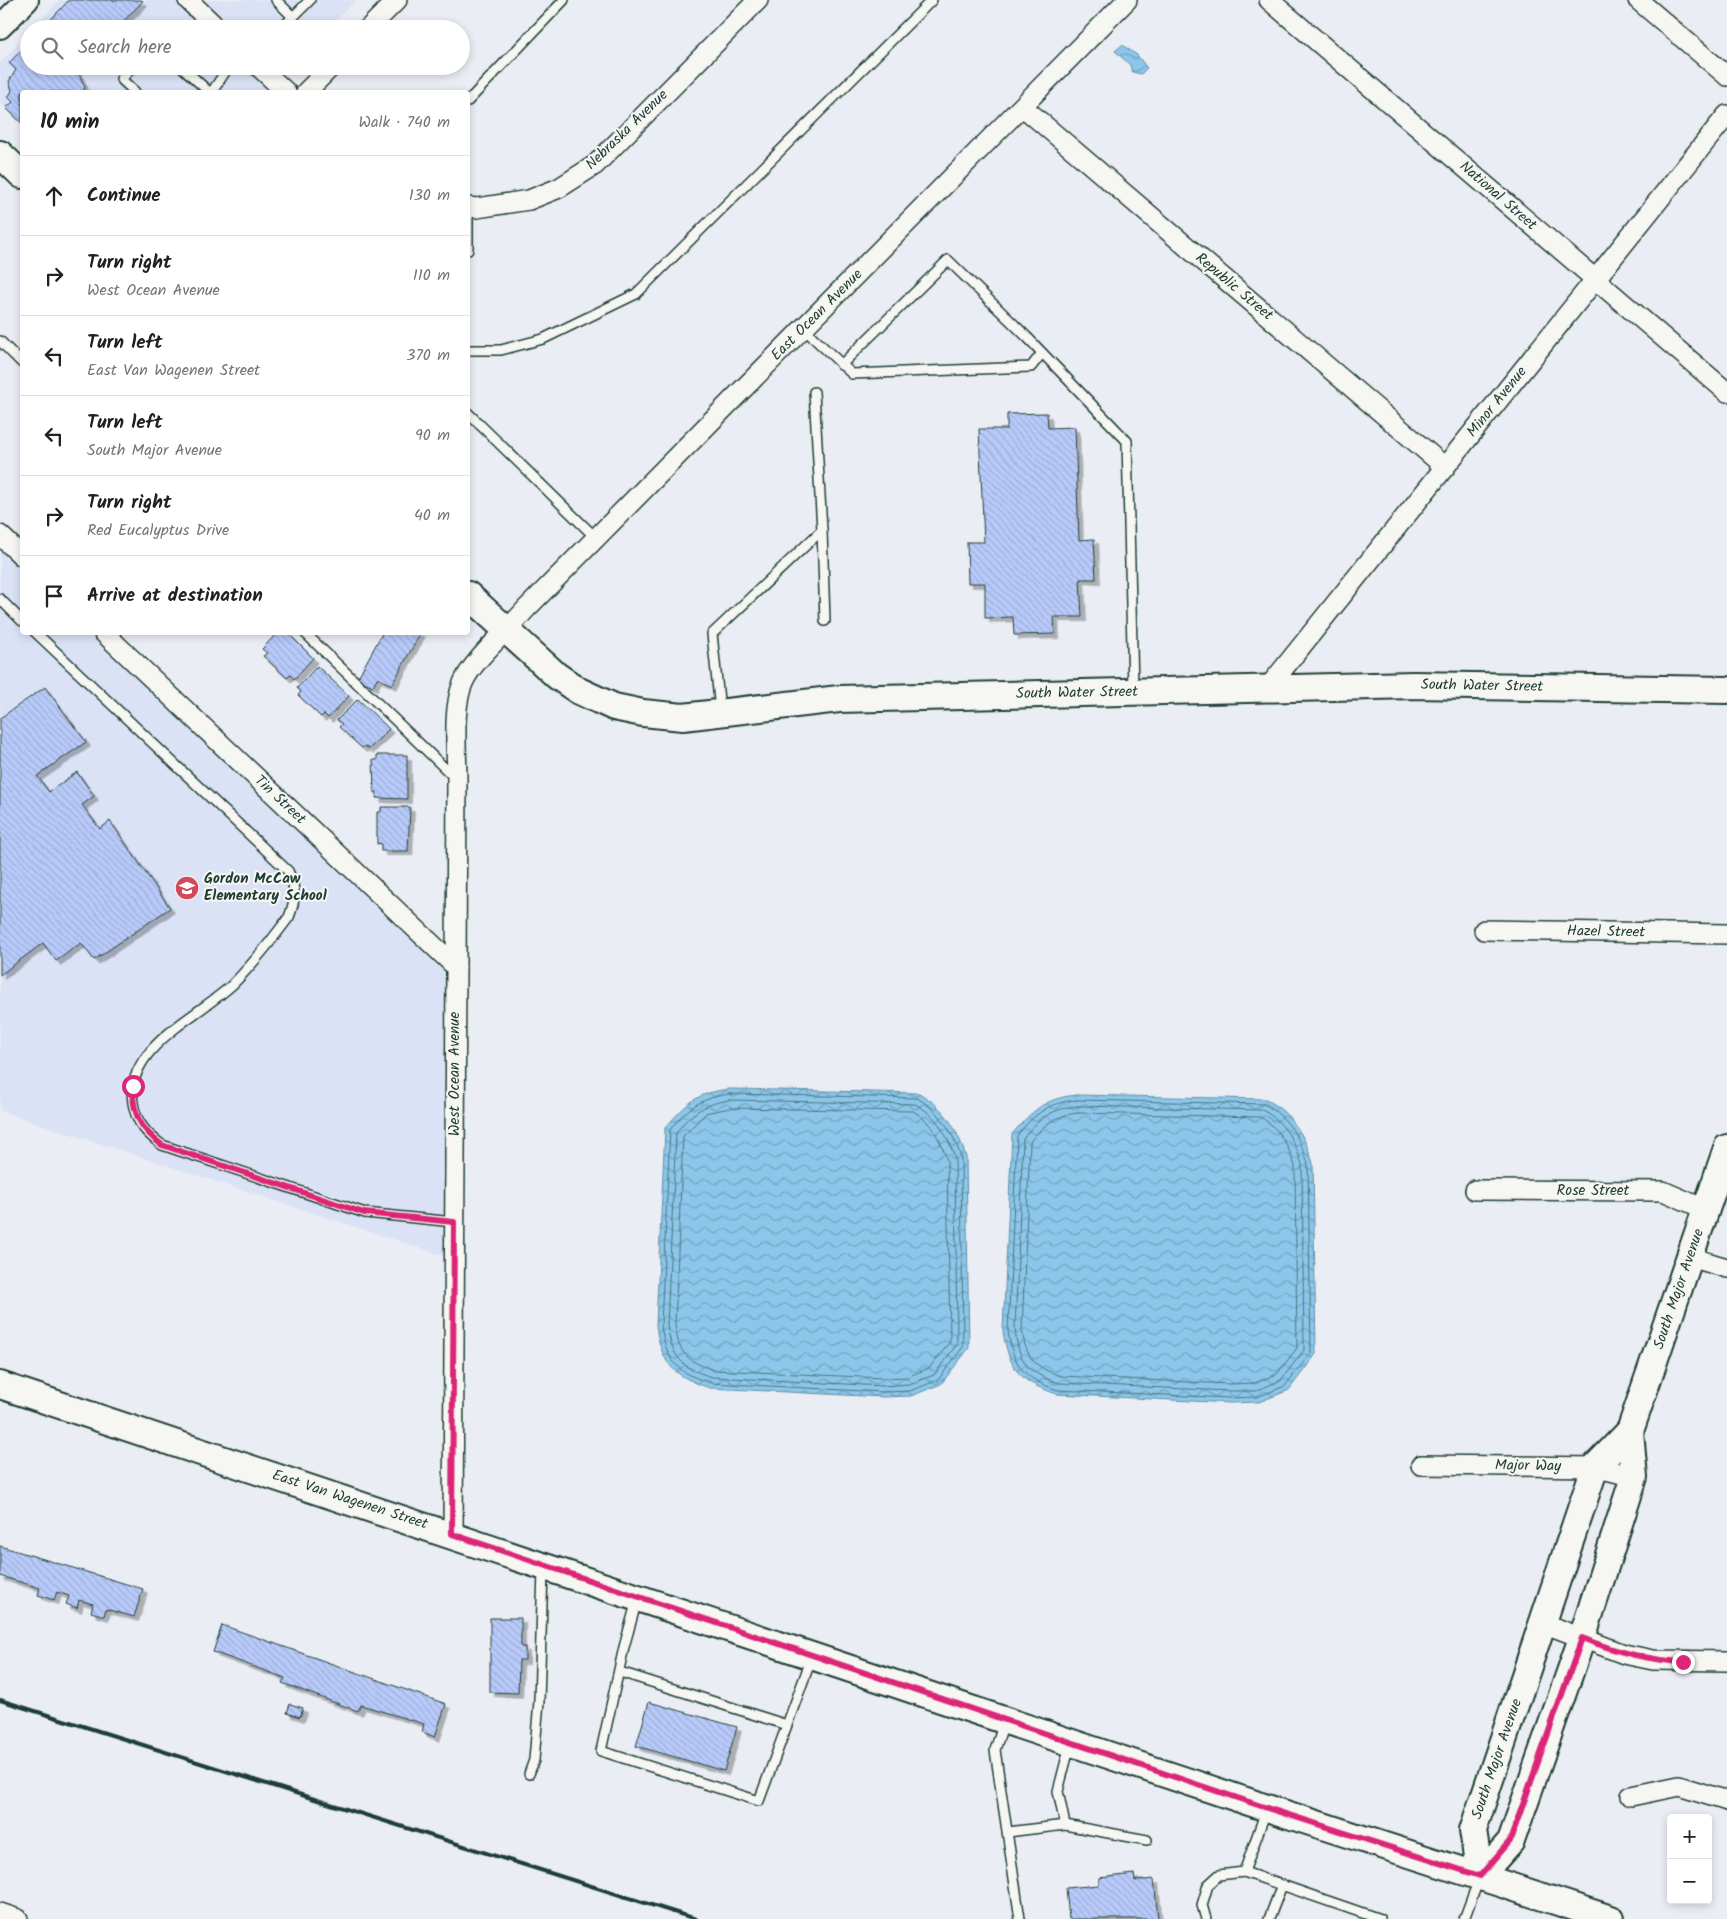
<!DOCTYPE html>
<meta charset="utf-8">
<style>
:root{--surface:#fff;--page:#f2f2f2;--text:#202124;--muted:#757577;--line:#e0e0e0}
body{margin:0;font-family:Kalam,sans-serif;background:var(--page);color:var(--text)}
.controls{position:absolute;right:15px;bottom:15px;display:grid;overflow:hidden;border-radius:5px;box-shadow:0 2px 8px #0003}
.controls button{width:45px;height:45px;display:grid;place-items:center;padding:0;border:0;border-bottom:1px solid var(--line);background:var(--surface);color:var(--text);font:25px sans-serif}
.stop{position:absolute;width:15px;height:15px;margin:-11px;border:4px solid #db2777;border-radius:50%;background:#fff}
.stop.end{background:#db2777;border-color:#fff;box-shadow:0 1px 5px #0008}
.list{margin:0;padding:0;list-style:none}
h2{display:flex;justify-content:space-between;align-items:center;height:65px;margin:0;padding:0 20px;font-size:21px}
h2 small{font-size:16px;font-weight:400;color:var(--muted)}
.list li{display:grid;grid-template-columns:32px 1fr auto;gap:15px;align-items:center;box-sizing:border-box;height:80px;padding:0 20px;border-top:1px solid var(--line)}
.list b{display:block;font-size:19px;white-space:nowrap}
.list p{margin:0;font-size:16px;white-space:nowrap;color:var(--muted)}
.list em{font-size:16px;font-style:normal;color:var(--muted)}
.icon{flex:none;width:28px;height:28px;fill:none;stroke:currentColor;stroke-width:2;stroke-linecap:round;stroke-linejoin:round}
.map{position:relative;flex:none;width:1727px;height:1919px;overflow:hidden}
.search{position:absolute;background:var(--surface);box-shadow:0 2px 8px #0003;left:20px;top:20px;width:450px;height:55px;display:flex;align-items:center;gap:12px;box-sizing:border-box;padding:0 18px;border-radius:28px;color:var(--muted);font-size:19px}
.panel{position:absolute;background:var(--surface);box-shadow:0 2px 8px #0003;left:20px;top:90px;width:450px;height:545px;border-radius:5px}
.map>svg:first-child{display:block}
.built{fill:#dbe2f6}
.water{fill:url(#water-waves);stroke:#6090a2}
.lines{fill:none;stroke-linecap:round;stroke-linejoin:round}
.shore{stroke:#4b747d;stroke-width:1}
.building{fill:url(#building-back-hatch);stroke:#1f3d34;filter:url(#shadow)}
.service-casing{stroke:#1f3d34;stroke-width:12}
.minor-casing{stroke:#1f3d34;stroke-width:22}
.tertiary-casing{stroke:#1f3d34;stroke-width:26}
.secondary-casing{stroke:#1f3d34;stroke-width:30}
.service{stroke:#f6f6f2;stroke-width:9}
.minor{stroke:#f6f6f2;stroke-width:19}
.tertiary{stroke:#f6f6f2;stroke-width:22}
.secondary{stroke:#f6f6f2;stroke-width:26}
.rail{stroke:#1f3d34;stroke-width:4}
.route{stroke:#db2777;stroke-width:6}
.labels{text-anchor:middle;dominant-baseline:central;stroke-width:4;stroke-linejoin:round;paint-order:stroke}
.street-label{font-size:15px;fill:#1f3d34;stroke:#f6f6f2}
.poi-label{font-size:15px;font-weight:bold;fill:#1f3d34;stroke:#f6f6f2;text-anchor:start}
</style>
<div class="map">
<svg width="1727" height="1919" viewBox="0 0 1727 1919">
<defs>
<pattern id="water-waves" width="16" height="10" patternUnits="userSpaceOnUse" patternTransform="scale(1.25)"><rect width="16" height="10" fill="#8cc7eb"/><path d="M0 5q4-4 8 0t8 0" fill="none" stroke="#72a3bf"/></pattern>
<pattern id="building-back-hatch" width="6" height="6" patternUnits="userSpaceOnUse" patternTransform="scale(1.25)"><rect width="6" height="6" fill="#b8cafa"/><path d="M-1 5l2 2M0 0l6 6M5-1l2 2" fill="none" stroke="#9eaed7"/></pattern>
<filter id="shadow"><feDropShadow dx="4.5" dy="4.5" stdDeviation="0" flood-color="#0004"/></filter>
</defs>
<rect width="100%" height="100%" fill="#eaedf4"/>
<filter id="ink" filterUnits="userSpaceOnUse"><feTurbulence type="fractalNoise" baseFrequency=".02" numOctaves="2"/><feDisplacementMap in="SourceGraphic" scale="10" xChannelSelector="R" yChannelSelector="G"/><feConvolveMatrix kernelMatrix="1 2 1 2 8 2 1 2 1" color-interpolation-filters="sRGB"/></filter>
<g filter="url(#ink)">
<g class="built">
<path d="M60,0h296l-29,29h-296z"/>
<path d="M29,32v34h261l-27,26h-241v32l-22,-21v-40z"/>
<path d="M0,535l22,21v76l81,1 353,334 -2,292 -454,-148z"/>
</g>
<g class="water">
<path d="M1122,45l15,10 10,13 -6,6 -9,-2 -2,-7 -15,-14z"/>
<path d="M730,1089l189,4c26,15 38,35 47,64l3,191 -28,36 -30,12 -28,1 -173,-9c-37,-12 -49,-24 -54,-63l9,-197c21,-24 32,-36 65,-39z"/>
<path d="M1077,1095l189,4c26,15 38,35 47,64l3,191 -27,36 -30,12 -29,1 -173,-9c-37,-12 -48,-24 -54,-63l9,-197c21,-24 33,-36 65,-39z"/>
</g>
<g class="lines">
<g class="shore">
<path d="M730,1094l187,4c23,13 37,35 44,60l2,189 -25,33 -28,11 -27,1 -172,-9c-34,-10 -45,-22 -50,-58l9,-195c16,-22 33,-33 60,-36z"/>
<path d="M730,1100l185,4c21,10 34,33 40,55l2,185 -23,31 -25,9 -26,2 -171,-9c-31,-9 -40,-20 -45,-52l9,-192c14,-20 30,-30 54,-33z"/>
<path d="M1077,1100l187,4c24,13 37,35 44,60l3,189 -26,33 -28,11 -27,1 -172,-8c-34,-11 -45,-24 -50,-59l9,-195c16,-22 33,-34 60,-36z"/>
<path d="M1078,1106l184,4c22,11 34,33 40,55l2,185 -23,30 -25,11h-26l-171,-8c-31,-10 -40,-20 -44,-53l8,-191c14,-20 30,-31 55,-33z"/>
<path d="M731,1108l182,3c18,9 29,31 34,50l3,181 -21,26 -22,9 -24,1 -169,-8c-28,-9 -36,-17 -39,-46l8,-188 23,-23z"/>
<path d="M1078,1113l182,4c18,9 29,30 35,49l2,182 -20,26 -22,9 -25,1 -169,-8c-27,-9 -35,-18 -39,-46l8,-188c13,-18 27,-27 48,-29z"/>
</g>
</g>
<g class="building">
<path d="M69,0h72l2,1 -27,28h-74z"/>
<path d="M29,42v24h51l-3,4 8,17 -2,5h-61v31l-16,-15 7,-6 -5,-5 4,-6 -3,-10 7,-11 -7,-7z"/>
<path d="M1047,413l1,15 27,-1 4,113 15,-1 2,40h-16l2,38h-28l1,17 -41,1 -1,-18 -28,1v-35h-17l-1,-41h17l-5,-113h28v-15z"/>
<path d="M278,632h9l26,26 -19,21 -4,-4 -3,3 -24,-22 4,-3 -5,-4z"/>
<path d="M383,632h38l-29,53 -15,-7 -4,8 -16,-7z"/>
<path d="M317,666l32,30 -21,22 -4,-4 -3,3 -23,-22 3,-3 -4,-4z"/>
<path d="M45,687l41,55 -49,34 12,16 28,-20 17,24 -12,9 18,24 10,-8 60,87 -76,52 -13,-17 -25,18 -13,-18 -43,32v-257z"/>
<path d="M358,699l31,30 -20,20 -4,-3 -3,2 -23,-21 3,-3 -5,-4z"/>
<path d="M377,755h30v44l-31,-1 1,-6h-3l-1,-32h4z"/>
<path d="M381,807h29l-2,44h-27v-8l-4,1v-32h4z"/>
<path d="M0,1546l143,43 -9,28 -28,-8 -2,7 -13,-4 2,-8 -14,-4 -2,8 -11,-4 3,-8 -12,-4 -3,8 -16,-5 2,-7 -40,-12z"/>
<path d="M490,1618h31v29h4v13h-6l-1,33 -28,-1z"/>
<path d="M222,1625l224,79 -11,33 -13,-5 2,-8 -63,-19 -3,6 -14,-5 -62,-23 3,-5 -72,-26z"/>
<path d="M649,1702l88,25 -13,44 -88,-25z"/>
<path d="M290,1704l13,4 -3,9 -13,-4z"/>
<path d="M1134,1874l1,7 19,-2 4,40h-89l-3,-31 33,-3v-7z"/>
</g>
<g class="lines">
<g class="service-casing">
<g id="service">
<path d="M276,0l17,17"/>
<path d="M281,29l29,-29"/>
<path d="M134,66l-13,13 14,13"/>
<path d="M181,66l28,26"/>
<path d="M212,92l17,-26"/>
<path d="M468,101l96,-101"/>
<path d="M468,250v-43"/>
<path d="M803,328l49,46 179,-7 11,-14"/>
<path d="M0,341l22,22"/>
<path d="M468,350h33l42,-11 93,-45 296,-294"/>
<path d="M841,365l107,-105 79,77 100,104 6,247"/>
<path d="M468,413l128,125"/>
<path d="M822,530l3,91"/>
<path d="M0,599l22,22"/>
<path d="M35,632l253,239c8,16 8,29 1,46 -17,23 -36,47 -56,67 -35,33 -108,63 -100,119 3,20 14,31 29,42l203,68 89,9"/>
<path d="M304,632l151,146"/>
<path d="M720,710l-8,-76 110,-104 -8,-138"/>
<path d="M637,1600l-13,47 -23,104 158,50 53,-144"/>
<path d="M620,1672l167,53"/>
<path d="M1004,1722l-9,28 25,169"/>
<path d="M529,1774l5,-14 5,-59 4,-131"/>
<path d="M1065,1825l-7,-34 12,-46"/>
<path d="M1008,1832l57,-7 82,15"/>
<path d="M1244,1872l22,-61"/>
<path d="M1206,1919l-4,-14 6,-20 11,-10 25,-3 136,47"/>
<path d="M1269,1919l13,-34"/>
<path d="M1464,1919l15,-40"/>
</g>
</g>
<g class="minor-casing">
<g id="minor">
<path d="M188,0l30,29"/>
<path d="M1269,0l458,392"/>
<path d="M1638,0l89,76"/>
<path d="M368,29l29,-29"/>
<path d="M258,66l28,26"/>
<path d="M306,92l26,-26"/>
<path d="M1023,107l422,360"/>
<path d="M468,207l9,1 52,-8 30,-12 36,-23 163,-165"/>
<path d="M0,535l22,21"/>
<path d="M103,632l353,335"/>
<path d="M1267,689l460,-574"/>
<path d="M1484,930l243,4"/>
<path d="M1475,1190l188,1 44,19"/>
<path d="M1690,1257l37,11"/>
<path d="M1421,1465l174,2 39,10"/>
<path d="M453,1534l4,-754c0,-29 -5,-71 6,-97 9,-22 46,-54 63,-74l601,-609"/>
<path d="M1543,1623l81,31 29,6 74,1"/>
<path d="M1631,1796l48,-10 48,15"/>
<path d="M0,1913l18,6"/>
</g>
</g>
<g class="tertiary-casing">
<path id="tertiary" d="M0,27l27,-27"/>
</g>
<g class="secondary-casing">
<g id="secondary">
<path d="M0,154l22,21"/>
<path d="M468,595l89,81 22,15 35,16 29,6 40,4 156,-18 574,-14 314,5"/>
<path d="M0,1385l1267,423 344,111"/>
<path d="M1480,1876l31,-35 71,-203 52,-161 -4,-46 97,-283"/>
<path d="M1480,1876l-7,-46 122,-363 35,-36"/>
</g>
</g>
<use href="#service" class="service"/>
<use href="#minor" class="minor"/>
<use href="#tertiary" class="tertiary"/>
<use href="#secondary" class="secondary"/>
<path class="rail" d="M0,1700l696,219"/>
</g>
</g>
<g class="lines" filter="url(#ink)">
<path class="route" d="M133,1086c-1,27 7,43 29,59l202,68 90,9 -2,312 815,274 213,68 30,-35 72,-203c34,14 65,22 101,24"/>
</g>
<defs>
<g id="school-disc" transform="scale(1.25)"><circle r="9.5" fill="#d1495b" stroke="#f6f6f2"/><path d="M0-5L7-2L0 1L-7-2ZM-4 1L0 2.5L4 1V4Q0 6-4 4Z" fill="#fff"/></g>
</defs>
<g fill-rule="evenodd">
<use href="#school-disc" x="187" y="888"/>
</g>
<g class="labels">
<g class="street-label">
<text transform="translate(627 130) rotate(-44)">Nebraska Avenue</text>
<text transform="translate(1498 196) rotate(41)">National Street</text>
<text transform="translate(1234 287) rotate(40)">Republic Street</text>
<text transform="translate(817 315) rotate(-45)">East Ocean Avenue</text>
<text transform="translate(1497 402) rotate(-51)">Minor Avenue</text>
<text transform="translate(1482 686) rotate(1)">South Water Street</text>
<text transform="translate(1077 693) rotate(-1)">South Water Street</text>
<text transform="translate(280 800) rotate(43)">Tin Street</text>
<text transform="translate(1606 932) rotate(1)">Hazel Street</text>
<text transform="translate(455 1074) rotate(-90)">West Ocean Avenue</text>
<text x="1593" y="1191">Rose Street</text>
<text transform="translate(1679 1289) rotate(-71)">South Major Avenue</text>
<text transform="translate(1528 1466) rotate(1)">Major Way</text>
<text transform="translate(350 1500) rotate(18)">East Van Wagenen Street</text>
<text transform="translate(1497 1759) rotate(-71)">South Major Avenue</text>
</g>
<g class="poi-label">
<text x="204" y="879">Gordon McCaw<tspan x="204" dy="17">Elementary School</tspan></text>
</g>
</g>
</svg>
<div class="controls">
<button>+</button>
<button>−</button>
</div>
<div class="stop" style="left:133px;top:1086px"></div>
<div class="stop end" style="left:1683px;top:1662px"></div>
<div class="search"><svg class="icon" aria-label="search" viewBox="0 0 24 24"><circle cx="10" cy="10" r="6"/><path d="M15 15l6 6"/></svg>Search here</div>
<section class="panel">
<h2>10 min<small>Walk · 740 m</small></h2>
<ul class="list">
<li><svg class="icon" aria-label="ahead" viewBox="0 0 24 24"><path d="M12 20V5M6 11l6-6 6 6"/></svg><div><b>Continue</b></div><em>130 m</em></li>
<li><svg class="icon" aria-label="right" viewBox="0 0 24 24"><path d="M7 20v-9h11M14 6l5 5-5 5"/></svg><div><b>Turn right</b><p>West Ocean Avenue</p></div><em>110 m</em></li>
<li><svg class="icon" aria-label="left" viewBox="0 0 24 24"><path d="M17 20v-9H6M10 6l-5 5 5 5"/></svg><div><b>Turn left</b><p>East Van Wagenen Street</p></div><em>370 m</em></li>
<li><svg class="icon" aria-label="left" viewBox="0 0 24 24"><path d="M17 20v-9H6M10 6l-5 5 5 5"/></svg><div><b>Turn left</b><p>South Major Avenue</p></div><em>90 m</em></li>
<li><svg class="icon" aria-label="right" viewBox="0 0 24 24"><path d="M7 20v-9h11M14 6l5 5-5 5"/></svg><div><b>Turn right</b><p>Red Eucalyptus Drive</p></div><em>40 m</em></li>
<li><svg class="icon" aria-label="arrive" viewBox="0 0 24 24"><path d="M6 21V4h12l-3 4 3 4H6"/></svg><div><b>Arrive at destination</b></div></li>
</ul>
</section>
</div>
